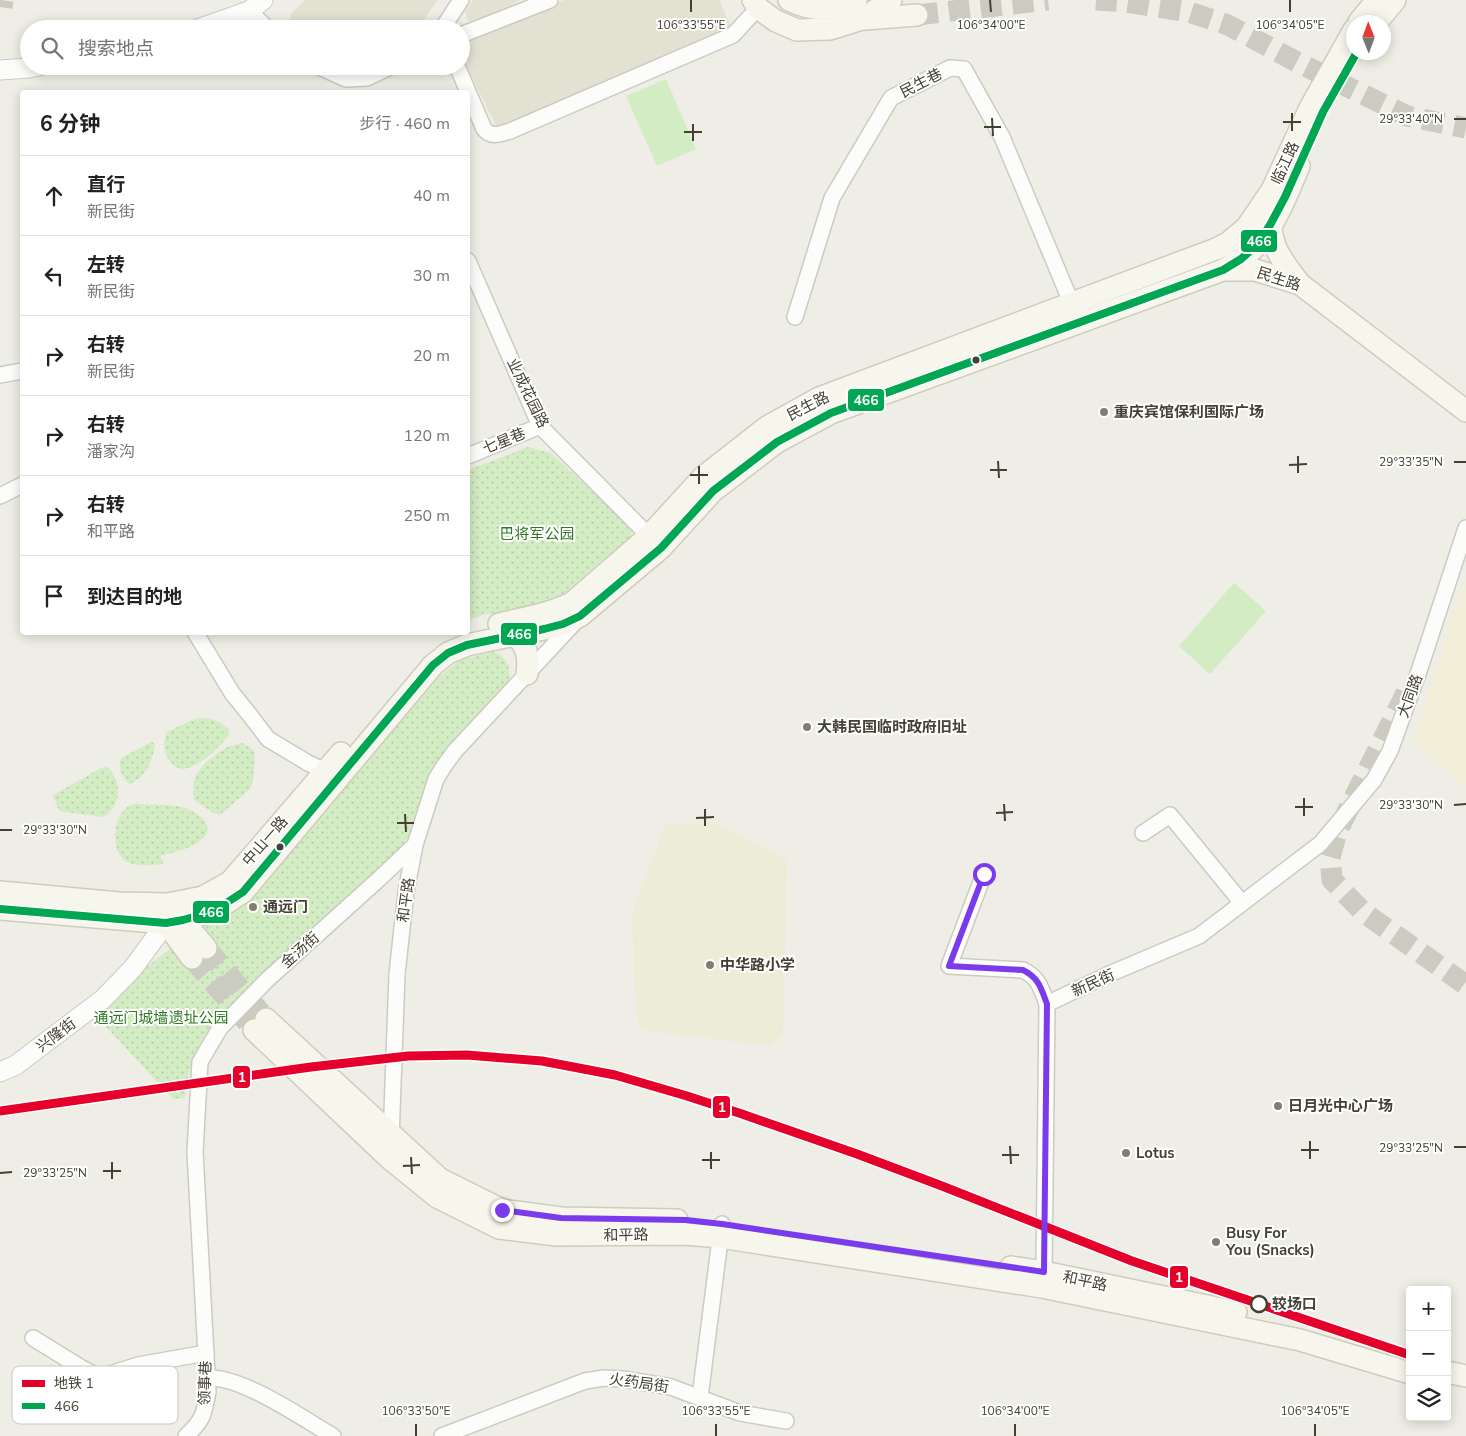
<!DOCTYPE html>
<html lang="zh">
<meta charset="utf-8">
<style>
:root{--surface:#fff;--page:#f6f6f6;--text:#222;--muted:#767676;--line:#e0e0e0}
body{margin:0;font-family:"Nunito Sans","Noto Sans SC",sans-serif;background:var(--page);color:var(--text)}
.controls{position:absolute;right:15px;bottom:15px;display:grid;overflow:hidden;border-radius:5px;box-shadow:0 2px 12px #0003}
.controls button{width:45px;height:45px;display:grid;place-items:center;padding:0;border:0;border-bottom:1px solid var(--line);background:var(--surface);color:var(--text);font:25px sans-serif}
.compass{position:absolute;left:1346px;top:15px;width:45px;height:45px;border-radius:50%;background:var(--surface);box-shadow:0 2px 12px #0003;rotate:359deg}
.stop{position:absolute;width:15px;height:15px;margin:-11px;border:4px solid #7c3aed;border-radius:50%;background:#fff}
.stop.end{background:#7c3aed;border-color:#fff;box-shadow:0 1px 5px #0008}
.list{margin:0;padding:0;list-style:none}
h2{display:flex;justify-content:space-between;align-items:center;height:65px;margin:0;padding:0 20px;font-size:21px}
h2 small{font-size:16px;font-weight:400;color:var(--muted)}
.list li{display:grid;grid-template-columns:32px 1fr auto;gap:15px;align-items:center;box-sizing:border-box;height:80px;padding:0 20px;border-top:1px solid var(--line)}
.list b{display:block;font-size:19px;white-space:nowrap}
.list p{margin:0;font-size:16px;white-space:nowrap;color:var(--muted)}
.list em{font-size:16px;font-style:normal;color:var(--muted)}
.icon{flex:none;width:28px;height:28px;fill:none;stroke:currentColor;stroke-width:2;stroke-linecap:round;stroke-linejoin:round}
.map{position:relative;flex:none;width:1466px;height:1436px;overflow:hidden}
.search{position:absolute;background:var(--surface);box-shadow:0 2px 12px #0003;left:20px;top:20px;width:450px;height:55px;display:flex;align-items:center;gap:12px;box-sizing:border-box;padding:0 18px;border-radius:28px;color:var(--muted);font-size:19px}
.panel{position:absolute;background:var(--surface);box-shadow:0 2px 12px #0003;left:20px;top:90px;width:450px;height:545px;border-radius:5px}
.map>svg:first-child{display:block}
.residential{fill:#e3e1d2}
.commercial{fill:#f3eed7}
.education{fill:#edecd7}
.grass{fill:url(#grass-dots)}
.garden{fill:#d3ecc3}
.lines{fill:none;stroke-linecap:round;stroke-linejoin:round}
.secondary-tunnel{stroke:#cccbc2;stroke-width:21;stroke-dasharray:21 11;stroke-linecap:butt}
.trunk-tunnel{stroke:#cccbc2;stroke-width:25;stroke-dasharray:25 12;stroke-linecap:butt}
.minor-casing{stroke:#cccbc3;stroke-width:18}
.tertiary-casing{stroke:#cccbc3;stroke-width:21}
.secondary-casing{stroke:#cecdbc;stroke-width:24}
.minor{stroke:#fcfcfb;stroke-width:15}
.tertiary{stroke:#fcfcfb;stroke-width:19}
.secondary{stroke:#f6f6ec;stroke-width:21}
.bus-1-casing{stroke:#fff;stroke-width:11}
.bus-1{stroke:#00a651;stroke-width:8}
.metro-1-casing{stroke:#fff;stroke-width:12}
.metro-1{stroke:#e4002b;stroke-width:9}
.route{stroke:#7c3aed;stroke-width:6}
.ticks{fill:none;stroke:#444132;stroke-width:2}
.bus-dot{fill:#444132;stroke:#fff;stroke-width:2}
.poi-dot{fill:#807e71;stroke:#fff;stroke-width:2}
.stop-dot{fill:#fff;stroke:#444132;stroke-width:2.5}
.labels{text-anchor:middle;dominant-baseline:central;stroke-width:4;stroke-linejoin:round;paint-order:stroke}
.street-label{font-size:15px;fill:#444132;stroke:#fff}
.poi-label{font-size:15px;font-weight:bold;fill:#444132;stroke:#fff;text-anchor:start}
.park-label{font-size:15px;fill:#307823;stroke:#fff}
.stop-label{font-size:15px;font-weight:bold;fill:#444132;stroke:#fff;text-anchor:start}
.key{fill:#fff;stroke:#c7c6c2;stroke-width:1}
.key-label{font-size:14px;fill:#444132}
.ticks-label{font-size:12px;text-anchor:middle;fill:#444132;stroke:#fff;stroke-width:4;stroke-linejoin:round;paint-order:stroke}
.line-badge{stroke:#fff;stroke-width:2}
.badge-label{font-size:14px;text-anchor:middle;font-weight:bold;fill:#fff}
</style>
<div class="map">
<svg width="1466" height="1436" viewBox="0 0 1466 1436">
<defs>
<pattern id="grass-dots" width="8" height="8" patternUnits="userSpaceOnUse" patternTransform="scale(1.25)"><rect width="8" height="8" fill="#d3ecc3"/><path d="M2 2h.1M6 6h.1" fill="none" stroke="#b6cca8" stroke-width="1.8" stroke-linecap="round"/></pattern>
</defs>
<rect width="100%" height="100%" fill="#eeeee6"/>
<g class="residential">
<path d="M305,0h133l-21,29h-123l-4,-9 1,-6z"/>
<path d="M473,0h47l-41,22 -11,-1 -3,-9z"/>
<path d="M564,0h155l17,37 -233,102 -42,-83v-10l4,-4z"/>
</g>
<path class="commercial" d="M1466,575v212l-53,-45z"/>
<path class="education" d="M712,823l75,36 -4,175 -13,12 -128,-16 -6,-14 -4,-103 33,-88z"/>
<g class="grass">
<path d="M528,447l23,6 80,75 1,12 -57,53 -27,11 -65,11 -15,5v-150z"/>
<path d="M493,652c15,4 18,17 16,31l-58,63 -38,84 -13,18 -165,153c-17,18 -35,36 -43,61 -4,11 -5,24 -7,36l-12,1 -78,-84 45,-43 75,-58 208,-224 37,-30z"/>
<path d="M194,719c16,-1 23,-1 35,11v4c-7,12 -31,34 -46,35 -10,0 -18,-13 -19,-22 0,-6 1,-10 3,-15z"/>
<path d="M151,742l3,1 1,2c-3,18 -9,31 -25,39 -8,-5 -13,-17 -9,-26z"/>
<path d="M243,743l10,7 2,4 -2,26 -3,9 -30,26 -8,-3 -18,-12c-1,-7 -1,-13 0,-20 4,-13 21,-26 33,-33 5,-2 11,-3 16,-4z"/>
<path d="M103,767c7,0 8,4 11,9 8,14 4,34 -11,41l-44,-6 -6,-16z"/>
<path d="M135,804c14,1 35,0 47,3 21,6 39,24 12,38 -10,5 -23,8 -33,11l2,8c-11,1 -26,3 -36,-2 -19,-11 -14,-55 8,-58z"/>
</g>
<g class="garden">
<path d="M666,79l30,70 -39,17 -31,-70z"/>
<path d="M1234,583l32,28 -56,63 -31,-28z"/>
</g>
<g class="lines">
<g class="secondary-tunnel">
<path d="M1096,0l30,2 63,10 39,13 69,37 110,54 59,12"/>
<path d="M917,15l131,-15"/>
<path d="M1406,693l-69,139 -7,25 2,23 31,32 103,73"/>
<path d="M206,948l60,71"/>
<path d="M192,958l62,72"/>
</g>
<path class="trunk-tunnel" d="M0,7l1,-7"/>
<g class="minor-casing">
<g id="minor">
<path d="M249,11l19,18"/>
<path d="M442,29l19,-29"/>
<path d="M461,35l89,-35"/>
<path d="M317,66l29,13 21,-1 25,-12"/>
<path d="M457,66l27,63c7,9 16,5 26,2l223,-96 25,-27"/>
<path d="M468,261l72,165 116,117"/>
<path d="M795,317l37,-119 59,-100 59,-30 14,1 38,68 69,165"/>
<path d="M0,375l22,-4"/>
<path d="M468,456l72,-30"/>
<path d="M0,496l22,-11"/>
<path d="M195,632l37,61 17,21 19,25 40,24 17,8"/>
<path d="M1143,833l27,-18 72,88"/>
<path d="M984,874l-35,92 74,4c16,8 18,18 24,34l-3,268 -1,8"/>
<path d="M1047,1004l60,-29 92,-39 121,-92 54,-64 16,-29 29,-80 47,-143"/>
<path d="M391,1140l6,-166 9,-82 9,-47"/>
<path d="M33,1338l47,29 13,7 11,2 34,-11 68,-12"/>
<path d="M208,1378c34,-2 94,40 125,58"/>
<path d="M700,1397l22,-173"/>
<path d="M186,1436c17,-16 18,-21 22,-44l-13,-240 5,-90 20,-34 48,-49 111,-100 36,-34 21,-66 8,-13 11,-15 122,-131"/>
<path d="M442,1436l143,-55 19,-3 19,1 48,8 69,26 46,8"/>
</g>
</g>
<g class="tertiary-casing">
<g id="tertiary">
<path d="M198,29l51,-18 14,-11"/>
<path d="M0,70l29,-2 10,-2"/>
<path d="M0,1072l16,-7 87,-66 30,-31 33,-45"/>
</g>
</g>
<g class="secondary-casing">
<g id="secondary">
<path d="M753,0l5,8 18,13 21,9 33,-1 32,-10 29,-19"/>
<path d="M789,0c22,11 45,11 67,0"/>
<path d="M865,19l52,-4"/>
<path d="M1359,22l18,-22"/>
<path d="M1377,22l18,-22"/>
<path d="M1271,218c-2,28 13,45 29,66"/>
<path d="M1223,270c12,-7 24,-14 34,-25 19,-21 31,-53 42,-79"/>
<path d="M499,624c25,-6 50,-10 73,-21l77,-67 54,-59 64,-50 52,-29 397,-149 12,-6 19,-16 25,-37 38,-82 44,-78"/>
<path d="M505,630c20,8 25,23 22,44"/>
<path d="M0,892l119,11 49,1 35,-7 27,-15 111,-129"/>
<path d="M0,909l166,14 17,-3 31,-9 29,-19 190,-227 15,-12 19,-8 77,-16 19,-5 17,-8 81,-68 52,-57 64,-49 54,-29 392,-143h32l45,14 166,127"/>
<path d="M174,910l32,38"/>
<path d="M167,912l-1,11 26,35"/>
<path d="M266,1019l174,160 62,31 59,8 116,2"/>
<path d="M254,1030l135,128 48,39 62,31 58,7 128,-1 35,3 322,50 258,53 110,33"/>
<path d="M1011,1267l33,5 192,40"/>
<path d="M1447,1372l19,4"/>
</g>
</g>
<use href="#minor" class="minor"/>
<use href="#tertiary" class="tertiary"/>
<use href="#secondary" class="secondary"/>
<g class="bus-1-casing">
<path id="bus-1" d="M0,909l166,14 17,-3 31,-9 29,-19 190,-227 15,-12 19,-8 77,-16 19,-5 17,-8 81,-68 52,-57 64,-49 54,-29 392,-143 18,-11 16,-14 13,-20 15,-28 38,-85 34,-60"/>
</g>
<use href="#bus-1" class="bus-1"/>
<g class="metro-1-casing">
<path id="metro-1" d="M0,1111l311,-44 97,-11 59,-1 75,6 73,14 72,21 55,18 115,40 85,32 190,75 278,94"/>
</g>
<use href="#metro-1" class="metro-1"/>
</g>
<g class="lines">
<path class="route" d="M502,1210l59,8 125,2 36,4 322,48 3,-268c-6,-16 -8,-26 -24,-34l-74,-4 35,-92"/>
</g>
<path class="ticks" d="M691,0v12M990,0l1,12M1290,0v12M1292,113v18M992,118l1,18M1454,119h12M1283,122h18M693,124v17M984,127h17M684,132h18M1298,456v17M998,461l1,17M1454,462h12M1289,465l18,-1M699,466v18M990,470h17M690,475h18M1304,798v18M1004,804l1,17M1454,805l12,-1M1295,807h18M705,809v17M996,813l17,-1M405,814l1,18M696,818l18,-1M397,823h17M0,830h12M1310,1141v18M1010,1146l1,18M1454,1147h12M1301,1150h18M711,1152v17M1002,1155h17M411,1157l1,17M702,1160h18M112,1162v17M403,1166l17,-1M103,1171h18M0,1173l12,-1M416,1424v12M716,1424v12M1015,1424v12M1315,1424v12"/>
<g class="bus-dot">
<circle cx="976" cy="360" r="4.5"/>
<circle cx="280" cy="847" r="4.5"/>
</g>
<g class="poi-dot">
<circle cx="1104" cy="412" r="5"/>
<circle cx="807" cy="727" r="5"/>
<circle cx="253" cy="907" r="5"/>
<circle cx="710" cy="965" r="5"/>
<circle cx="1278" cy="1106" r="5"/>
<circle cx="1126" cy="1153" r="5"/>
<circle cx="1216" cy="1242" r="5"/>
</g>
<circle class="stop-dot" cx="1259" cy="1304" r="8"/>
<g class="labels">
<g class="street-label">
<text transform="translate(921 83) rotate(-27)">民生巷</text>
<text transform="translate(1285 163) rotate(-65)">临江路</text>
<text transform="translate(1279 279) rotate(18)">民生路</text>
<text transform="translate(528 393) rotate(64)">业成花园路</text>
<text transform="translate(808 406) rotate(-27)">民生路</text>
<text transform="translate(504 441) rotate(-22)">七星巷</text>
<text transform="translate(1410 696) rotate(-70)">大同路</text>
<text transform="translate(265 841) rotate(-49)">中山一路</text>
<text transform="translate(406 900) rotate(-82)">和平路</text>
<text transform="translate(300 950) rotate(-42)">金汤街</text>
<text transform="translate(1093 983) rotate(-24)">新民街</text>
<text transform="translate(56 1035) rotate(-37)">兴隆街</text>
<text transform="translate(626 1235) rotate(-1)">和平路</text>
<text transform="translate(1085 1281) rotate(12)">和平路</text>
<text transform="translate(205 1383) rotate(-88)">领事巷</text>
<text transform="translate(639 1383) rotate(8)">火药局街</text>
</g>
<g class="poi-label">
<text x="1114" y="412">重庆宾馆保利国际广场</text>
<text x="817" y="727">大韩民国临时政府旧址</text>
<text x="263" y="907">通远门</text>
<text x="720" y="965">中华路小学</text>
<text x="1288" y="1106">日月光中心广场</text>
<text x="1136" y="1153">Lotus</text>
<text x="1226" y="1233">Busy For<tspan x="1226" dy="17">You (Snacks)</tspan></text>
</g>
<g class="park-label">
<text x="537" y="534">巴将军公园</text>
<text x="161" y="1018">通远门城墙遗址公园</text>
</g>
<g class="stop-label">
<text x="1272" y="1304">较场口</text>
</g>
</g>
<rect x="12" y="1366" width="166" height="58" rx="8" class="key"/>
<rect x="22" y="1380" width="23" height="7" fill="#e4002b"/>
<rect x="22" y="1403" width="23" height="6" fill="#00a651"/>
<g class="key-label">
<text x="54" y="1388">地铁 1</text>
<text x="54" y="1411">466</text>
</g>
<g class="ticks-label">
<text x="691" y="29">106°33'55"E</text>
<text x="991" y="29">106°34'00"E</text>
<text x="1290" y="29">106°34'05"E</text>
<text x="1411" y="123">29°33'40"N</text>
<text x="1411" y="466">29°33'35"N</text>
<text x="1411" y="809">29°33'30"N</text>
<text x="55" y="834">29°33'30"N</text>
<text x="1411" y="1152">29°33'25"N</text>
<text x="55" y="1177">29°33'25"N</text>
<text x="416" y="1415">106°33'50"E</text>
<text x="716" y="1415">106°33'55"E</text>
<text x="1015" y="1415">106°34'00"E</text>
<text x="1315" y="1415">106°34'05"E</text>
</g>
<g class="line-badge">
<rect x="1240" y="229" width="38" height="24" rx="5" fill="#00a651"/>
<rect x="847" y="388" width="38" height="24" rx="5" fill="#00a651"/>
<rect x="500" y="622" width="38" height="24" rx="5" fill="#00a651"/>
<rect x="192" y="900" width="38" height="24" rx="5" fill="#00a651"/>
<rect x="232" y="1065" width="19" height="24" rx="5" fill="#e4002b"/>
<rect x="712" y="1095" width="19" height="24" rx="5" fill="#e4002b"/>
<rect x="1169" y="1265" width="20" height="24" rx="5" fill="#e4002b"/>
</g>
<g class="badge-label">
<text x="1259" y="246">466</text>
<text x="866" y="405">466</text>
<text x="519" y="639">466</text>
<text x="211" y="917">466</text>
<text x="242" y="1082">1</text>
<text x="722" y="1112">1</text>
<text x="1179" y="1282">1</text>
</g>
</svg>
<div class="controls">
<button>+</button>
<button>−</button>
<button><svg class="icon" aria-label="layers" viewBox="0 0 24 24"><path d="M12 4l9 5-9 5-9-5zM3 14l9 5 9-5"/></svg></button>
</div>
<svg class="compass" viewBox="-18 -18 36 36"><path d="M0-13l5 13h-10z" fill="#e53935"/><path d="M0 13l5-13h-10z" fill="#767676"/></svg>
<div class="stop" style="left:984px;top:874px"></div>
<div class="stop end" style="left:502px;top:1210px"></div>
<div class="search"><svg class="icon" aria-label="search" viewBox="0 0 24 24"><circle cx="10" cy="10" r="6"/><path d="M15 15l6 6"/></svg>搜索地点</div>
<section class="panel">
<h2>6 分钟<small>步行 · 460 m</small></h2>
<ul class="list">
<li><svg class="icon" aria-label="ahead" viewBox="0 0 24 24"><path d="M12 20V5M6 11l6-6 6 6"/></svg><div><b>直行</b><p>新民街</p></div><em>40 m</em></li>
<li><svg class="icon" aria-label="left" viewBox="0 0 24 24"><path d="M17 20v-9H6M10 6l-5 5 5 5"/></svg><div><b>左转</b><p>新民街</p></div><em>30 m</em></li>
<li><svg class="icon" aria-label="right" viewBox="0 0 24 24"><path d="M7 20v-9h11M14 6l5 5-5 5"/></svg><div><b>右转</b><p>新民街</p></div><em>20 m</em></li>
<li><svg class="icon" aria-label="right" viewBox="0 0 24 24"><path d="M7 20v-9h11M14 6l5 5-5 5"/></svg><div><b>右转</b><p>潘家沟</p></div><em>120 m</em></li>
<li><svg class="icon" aria-label="right" viewBox="0 0 24 24"><path d="M7 20v-9h11M14 6l5 5-5 5"/></svg><div><b>右转</b><p>和平路</p></div><em>250 m</em></li>
<li><svg class="icon" aria-label="arrive" viewBox="0 0 24 24"><path d="M6 21V4h12l-3 4 3 4H6"/></svg><div><b>到达目的地</b></div></li>
</ul>
</section>
</div>
